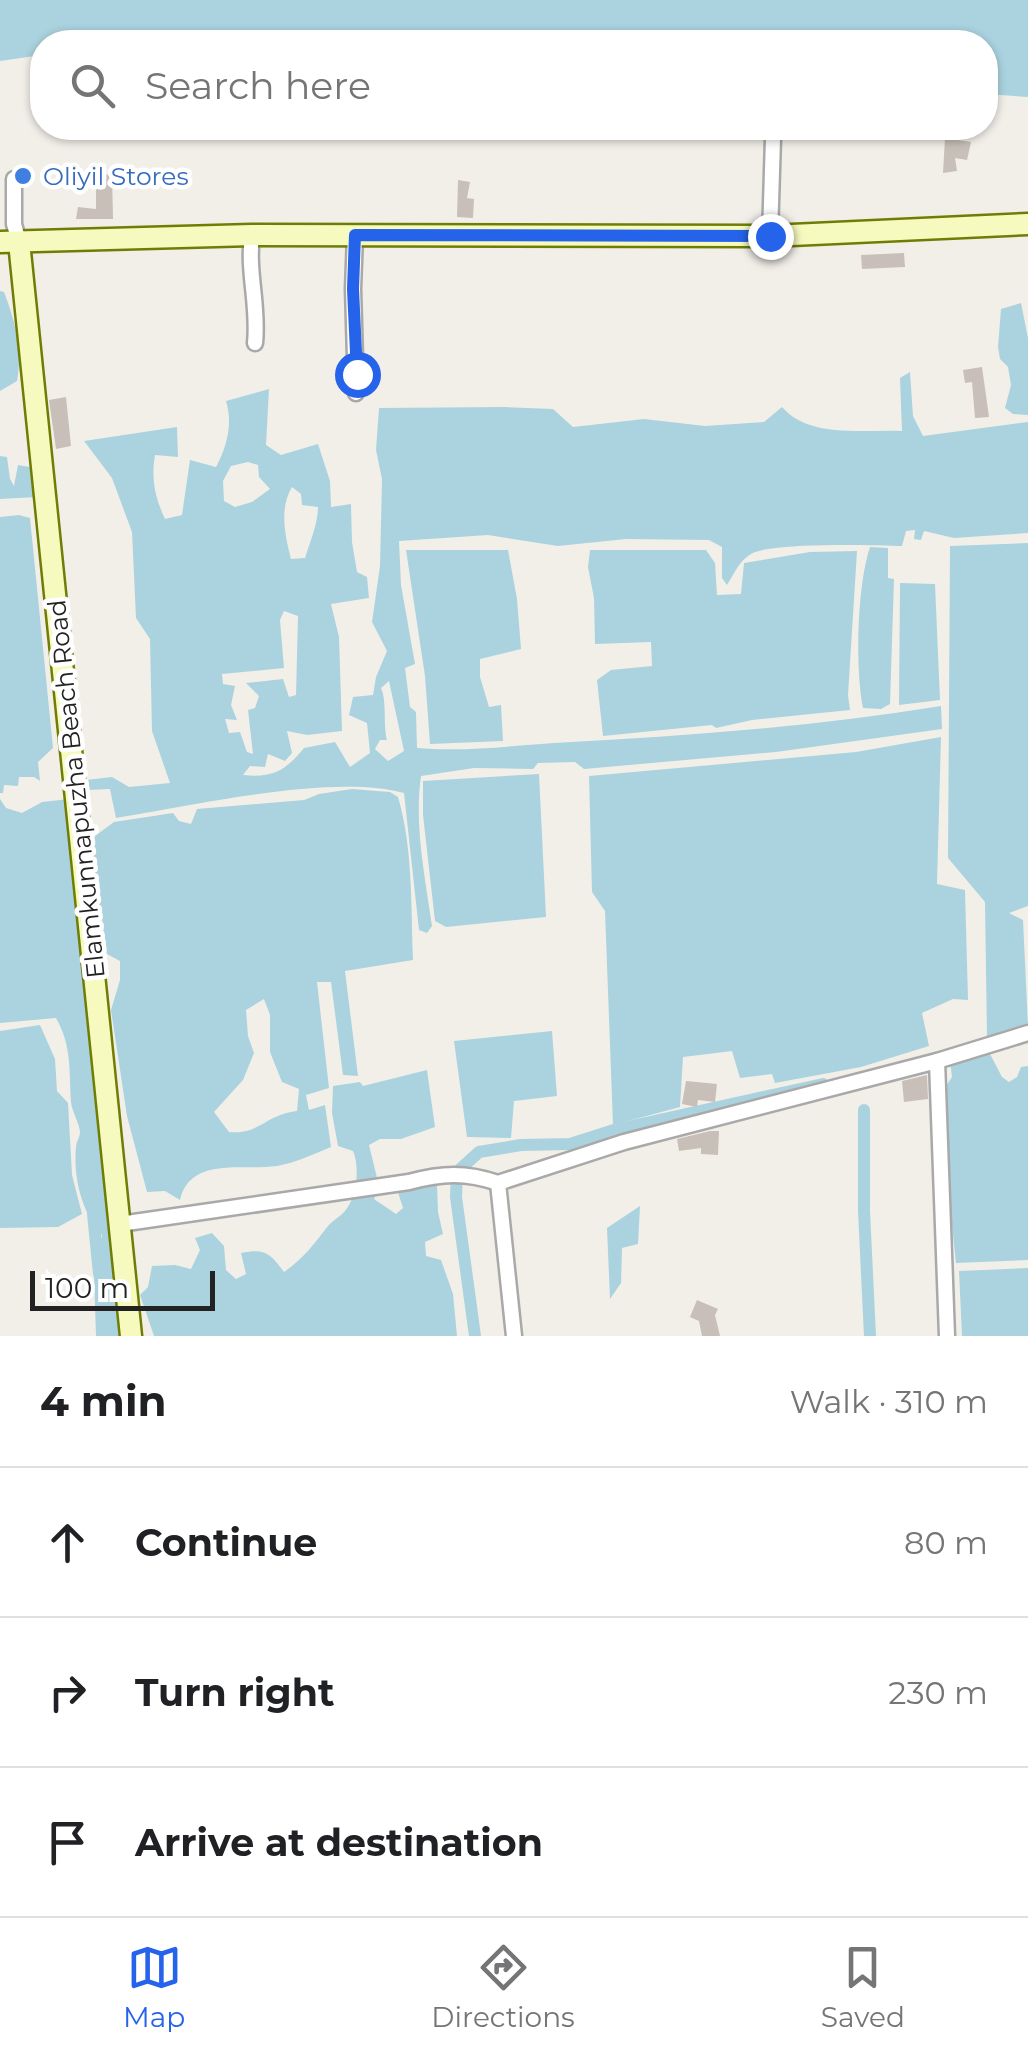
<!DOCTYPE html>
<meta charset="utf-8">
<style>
:root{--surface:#fff;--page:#f6f6f6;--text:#202124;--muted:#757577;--line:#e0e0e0;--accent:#2563eb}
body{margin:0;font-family:Montserrat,sans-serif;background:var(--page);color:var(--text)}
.scale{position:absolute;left:30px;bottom:25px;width:185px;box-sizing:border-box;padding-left:10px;border:5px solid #222;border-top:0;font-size:28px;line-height:35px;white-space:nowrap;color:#222;-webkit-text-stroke:8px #fff;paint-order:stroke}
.stop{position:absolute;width:30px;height:30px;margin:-22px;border:8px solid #2563eb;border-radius:50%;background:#fff}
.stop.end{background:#2563eb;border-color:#fff;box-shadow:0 2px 10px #0008}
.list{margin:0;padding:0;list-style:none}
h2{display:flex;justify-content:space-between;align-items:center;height:130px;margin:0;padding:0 40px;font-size:42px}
h2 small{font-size:32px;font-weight:400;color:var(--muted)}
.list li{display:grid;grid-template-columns:65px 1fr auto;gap:30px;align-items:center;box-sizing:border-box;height:150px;padding:0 40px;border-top:2px solid var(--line)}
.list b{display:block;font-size:38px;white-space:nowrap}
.list em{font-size:32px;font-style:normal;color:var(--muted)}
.icon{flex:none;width:55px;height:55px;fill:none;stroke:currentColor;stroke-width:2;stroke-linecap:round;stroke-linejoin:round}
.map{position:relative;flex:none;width:1028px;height:1336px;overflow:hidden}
.search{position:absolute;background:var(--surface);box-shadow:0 2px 8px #0004;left:30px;right:30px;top:30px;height:110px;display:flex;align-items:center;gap:25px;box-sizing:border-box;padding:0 35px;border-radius:40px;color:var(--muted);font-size:38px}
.sheet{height:580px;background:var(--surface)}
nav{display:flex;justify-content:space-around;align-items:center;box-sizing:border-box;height:140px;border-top:2px solid var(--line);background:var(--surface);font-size:28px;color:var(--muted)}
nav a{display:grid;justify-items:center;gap:5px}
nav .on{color:var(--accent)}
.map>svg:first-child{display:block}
.water{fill:#aad3df;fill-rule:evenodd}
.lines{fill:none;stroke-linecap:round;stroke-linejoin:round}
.canal{stroke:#aad3df;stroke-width:12}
.building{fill:#c7bfb8}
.street-casing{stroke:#a9a9a9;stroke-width:19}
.secondary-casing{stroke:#707d05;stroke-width:25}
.street{stroke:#fff;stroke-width:14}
.secondary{stroke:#f7fabf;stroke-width:20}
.route{stroke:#2563eb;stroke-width:12}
.shop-dot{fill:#3f7fe0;stroke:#fff;stroke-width:4}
.labels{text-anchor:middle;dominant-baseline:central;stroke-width:9;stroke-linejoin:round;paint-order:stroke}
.shop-label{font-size:25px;fill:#366cbe;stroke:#fff;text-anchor:start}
.street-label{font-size:25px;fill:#222;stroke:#fff}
</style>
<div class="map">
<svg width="1028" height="1336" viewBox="0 0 1028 1336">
<rect width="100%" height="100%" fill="#f2efe9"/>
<g class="water">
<path d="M0,0h1028v97l-42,-3v-52l-836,-2 -108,2v13l-42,6z"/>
<path d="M0,291l4,1c11,30 19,56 13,89l-17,10z"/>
<path d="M1021,303l7,35v77l-15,-1 -8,-6 6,-23 -3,-18 -8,-8 -2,-12 3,-38z"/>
<path d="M910,372l3,44 10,20 105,-14v111l-74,5 -30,-7 -3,9 -7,-1 1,-9 -9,1 -4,15c-28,-1 -132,-4 -151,8 -12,7 -17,20 -24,31l-5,-7v-31l-13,-7 -83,-1 -68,7 -70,-11 -89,6 2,44 14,79 -10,4 5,39 6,5 1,36c46,4 91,-2 137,-5 129,-7 259,-16 387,-37l1,23 -166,23 -192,17 -9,-7 -37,1 -5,6 -59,-1 -53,8c-7,49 4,101 11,150l-5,7 -8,-3 -15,-137c-72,-20 -212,13 -288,25l-6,-29 -23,1 -1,-10 26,-3 17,10 41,-4 -18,-52 -2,-92 -14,-21 -4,-86 -20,-54 -28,-37 93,-14 1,30 -23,-2c-4,25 0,42 10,64l17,-4 8,-55 26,7c11,-21 17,-43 10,-66l43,-12 -3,56 15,10 37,-11 12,37 1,26 20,-3 1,38 5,30 10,5 2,21 -38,6 8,33 3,94 -35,4 -20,-4 5,22 -7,8 -17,-7 -3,13 -15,-1 -7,9c30,3 42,-4 61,-27l31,-6 15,25 20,-14 -3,-30 -18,-8 4,-18 20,-2 3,-18 11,-26 -15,-29 8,-56 2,-87 -6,-29 3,-42 126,-1 48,2 20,18 71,-8 61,7 59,-4 18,-15c28,32 81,22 120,24l-2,-53zM248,462l10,3 1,12 11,12 -18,13 -17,5 -11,-6 -1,-20 8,-15zM292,487l9,7 1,11 16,2c0,16 -8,35 -13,51l-14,1c-6,-24 -12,-50 1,-72zM284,611l14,5 -2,79 -7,2 -6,-18 -37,4 13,13 -4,12 -7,2 5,44 -6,-2 -7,-20 -11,1 -4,-14 12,1 -6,-15 4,-19 -12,-2 -1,-10 62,-6 -4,-48zM389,681l15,70 -16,10 -13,-12 5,-9h7c-4,-16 0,-39 -6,-52z"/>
<path d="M0,456l7,1 3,22 4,7 4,-21 12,2 7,30 -37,2z"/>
<path d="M19,515l11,3 23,230 -15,14 2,19 -6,-4h-15l-1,9 -14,-1 -1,8h-3v-276z"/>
<path d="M1028,543v363l-19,7 14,7 5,106 -41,12 -2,-136 -37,-44 2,-312z"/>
<path d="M870,547l18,1v30l6,1 -4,125 -9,5 -18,-1c-8,-41 -6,-122 7,-161z"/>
<path d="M406,550h102l9,49 4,50 -41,10v18l9,30 12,-2 2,36 -73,3 -5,-68z"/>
<path d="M590,550h116l9,13 2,32 24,-1 3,-31 66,-11 47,-1 -9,144 2,15 -98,10 -36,8 -4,-3 -109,11 -6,-56 14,-10 41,-4 -1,-24 -56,2 -1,-46 -6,-31z"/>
<path d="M900,583l35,1 5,116 -41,5z"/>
<path d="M941,737l-4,147 28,6 3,110 -15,-1 -31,14 7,33 -68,21 -86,16 -3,-9 -32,4 -8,-27 -49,6 -3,50 -67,18 -8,-214 -13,-19 -3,-116 267,-24z"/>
<path d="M539,774l7,143 -100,10 -11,-6 -12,-106v-34z"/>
<path d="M352,789l38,3 8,5c15,51 13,110 15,163l-68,11 13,105 -15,-1 -12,-93h-14l12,106 -23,7 3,15 16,-5 6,42c-17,7 -36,16 -54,19 -34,5 -87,-10 -97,34l-15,-9 -18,1 -20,-76 -16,-106 9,-30v-19l-13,-7 -16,-115 23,-17 59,-9 6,8 12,3 6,-15 107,-9 15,-6zM264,999l6,16v37l12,30 17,7 -2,22c-32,4 -38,24 -68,21l-15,-20 29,-32 11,-27 -6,-17 -2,-26z"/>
<path d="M0,799l6,9 16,5 20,-11 27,-3 46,451 -2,17 5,15 4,54h-26l-2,-62 8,-39c-20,-21 -29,-58 -26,-88 0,-5 4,-10 4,-15 -1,-10 -8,-20 -9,-30 -2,-31 1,-56 -15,-84l-56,5z"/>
<path d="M40,1025l15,34 2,32 11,12 4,72 10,39 -24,13 -58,1v-197z"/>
<path d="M552,1031l5,65 -43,5 -3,37 -44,-1 -13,-96z"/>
<path d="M988,1050l14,27 7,5 8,-5 4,-10 7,-1v194l-72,3 -7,-66 -5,-108 8,-12 -2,-17z"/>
<path d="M427,1070l8,57 -34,12h-21l-11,6 10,41 -5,13 22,15 7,-6 -9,-28 35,-2 8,6 1,28 5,22 -18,8 1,14 15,4 12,34 4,42h-303l-14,-41 8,-8 4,-21 23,-1 16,4 9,-19 -5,-12 17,-5 12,13 2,24 10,9 10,-5 -5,-21c24,-5 29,0 43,19 19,-13 30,-28 44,-46 5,-6 12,-9 17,-15 12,-14 15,-44 8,-60l-15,-5 -6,-33 1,-27 27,-4 3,4z"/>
<path d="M640,1206l-2,38 -16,4 -1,35 -11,16 -3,-71z"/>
<path d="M1028,1268v68h-66l-3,-65z"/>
</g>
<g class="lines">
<g class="canal">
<path d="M864,1110v101l6,125"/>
<path d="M93,1214l6,60"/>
<path d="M475,1336l-19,-139 1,-25 22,-20 42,-7 49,-1 44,-14 209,-46"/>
</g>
</g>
<g class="building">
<path d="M945,138l26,4 -4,18 -12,-2 2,13 -14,2z"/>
<path d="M96,174l16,1 1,44h-37l2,-12 18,2z"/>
<path d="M458,180l12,2 -3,16 7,1 -1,19 -16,-1z"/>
<path d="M904,253l1,14 -43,2 -1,-14z"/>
<path d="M982,367l7,50 -14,1 -3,-36 -7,1 -2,-13z"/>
<path d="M66,397l5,49 -15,3 -7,-49z"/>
<path d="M927,1075l1,24 -24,3 -2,-21z"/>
<path d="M686,1081l31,3 -2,18 -17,-2 -1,7 -15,-3z"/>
<path d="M710,1131h9l-1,24 -17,-1v-6l-22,3 -2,-12z"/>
<path d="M697,1300l21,9 -3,6 5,21h-18l-3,-15 -9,-4z"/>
</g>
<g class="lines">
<g class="street-casing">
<g id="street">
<path d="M14,179v45l5,18"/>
<path d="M252,235c-5,37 7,71 3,108"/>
<path d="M355,235l-2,54 3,104"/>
<path d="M770,236l3,-98"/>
<path d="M937,1061l91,-28"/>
<path d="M120,1224l289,-42c33,-9 57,-10 89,1"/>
<path d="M514,1336l-16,-153 126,-41 313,-81 10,275"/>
</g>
</g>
<g class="secondary-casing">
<g id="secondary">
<path d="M0,242l252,-7 518,1 258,-12"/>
<path d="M19,242l112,1094"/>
</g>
</g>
<use href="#street" class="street"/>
<use href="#secondary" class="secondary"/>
</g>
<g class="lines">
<path class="route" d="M357,374l-4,-85 2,-54 415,1"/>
</g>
<circle class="shop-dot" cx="23" cy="176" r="10"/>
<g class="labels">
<g class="shop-label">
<text x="43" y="176">Oliyil Stores</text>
</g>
<g class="street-label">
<text transform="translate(76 789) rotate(-96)">Elamkunnapuzha Beach Road</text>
</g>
</g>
</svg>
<div class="scale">100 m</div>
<div class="stop" style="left:357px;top:374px"></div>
<div class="stop end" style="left:770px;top:236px"></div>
<div class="search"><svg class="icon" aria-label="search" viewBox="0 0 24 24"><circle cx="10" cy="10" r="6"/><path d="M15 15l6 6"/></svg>Search here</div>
</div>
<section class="sheet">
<h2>4 min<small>Walk · 310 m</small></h2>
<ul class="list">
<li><svg class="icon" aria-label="ahead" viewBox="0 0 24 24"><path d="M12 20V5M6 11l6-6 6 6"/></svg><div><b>Continue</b></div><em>80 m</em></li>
<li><svg class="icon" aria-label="right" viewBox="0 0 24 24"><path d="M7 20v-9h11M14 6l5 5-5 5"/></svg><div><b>Turn right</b></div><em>230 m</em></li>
<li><svg class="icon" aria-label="arrive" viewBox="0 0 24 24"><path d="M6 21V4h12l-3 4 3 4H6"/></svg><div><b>Arrive at destination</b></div></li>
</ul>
</section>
<nav>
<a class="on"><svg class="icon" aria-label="map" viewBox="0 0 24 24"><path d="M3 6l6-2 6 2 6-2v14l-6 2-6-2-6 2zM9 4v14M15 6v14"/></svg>Map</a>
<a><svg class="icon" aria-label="directions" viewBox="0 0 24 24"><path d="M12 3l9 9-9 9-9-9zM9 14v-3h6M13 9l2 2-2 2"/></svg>Directions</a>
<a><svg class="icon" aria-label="saved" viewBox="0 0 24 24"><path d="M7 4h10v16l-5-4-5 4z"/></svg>Saved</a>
</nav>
